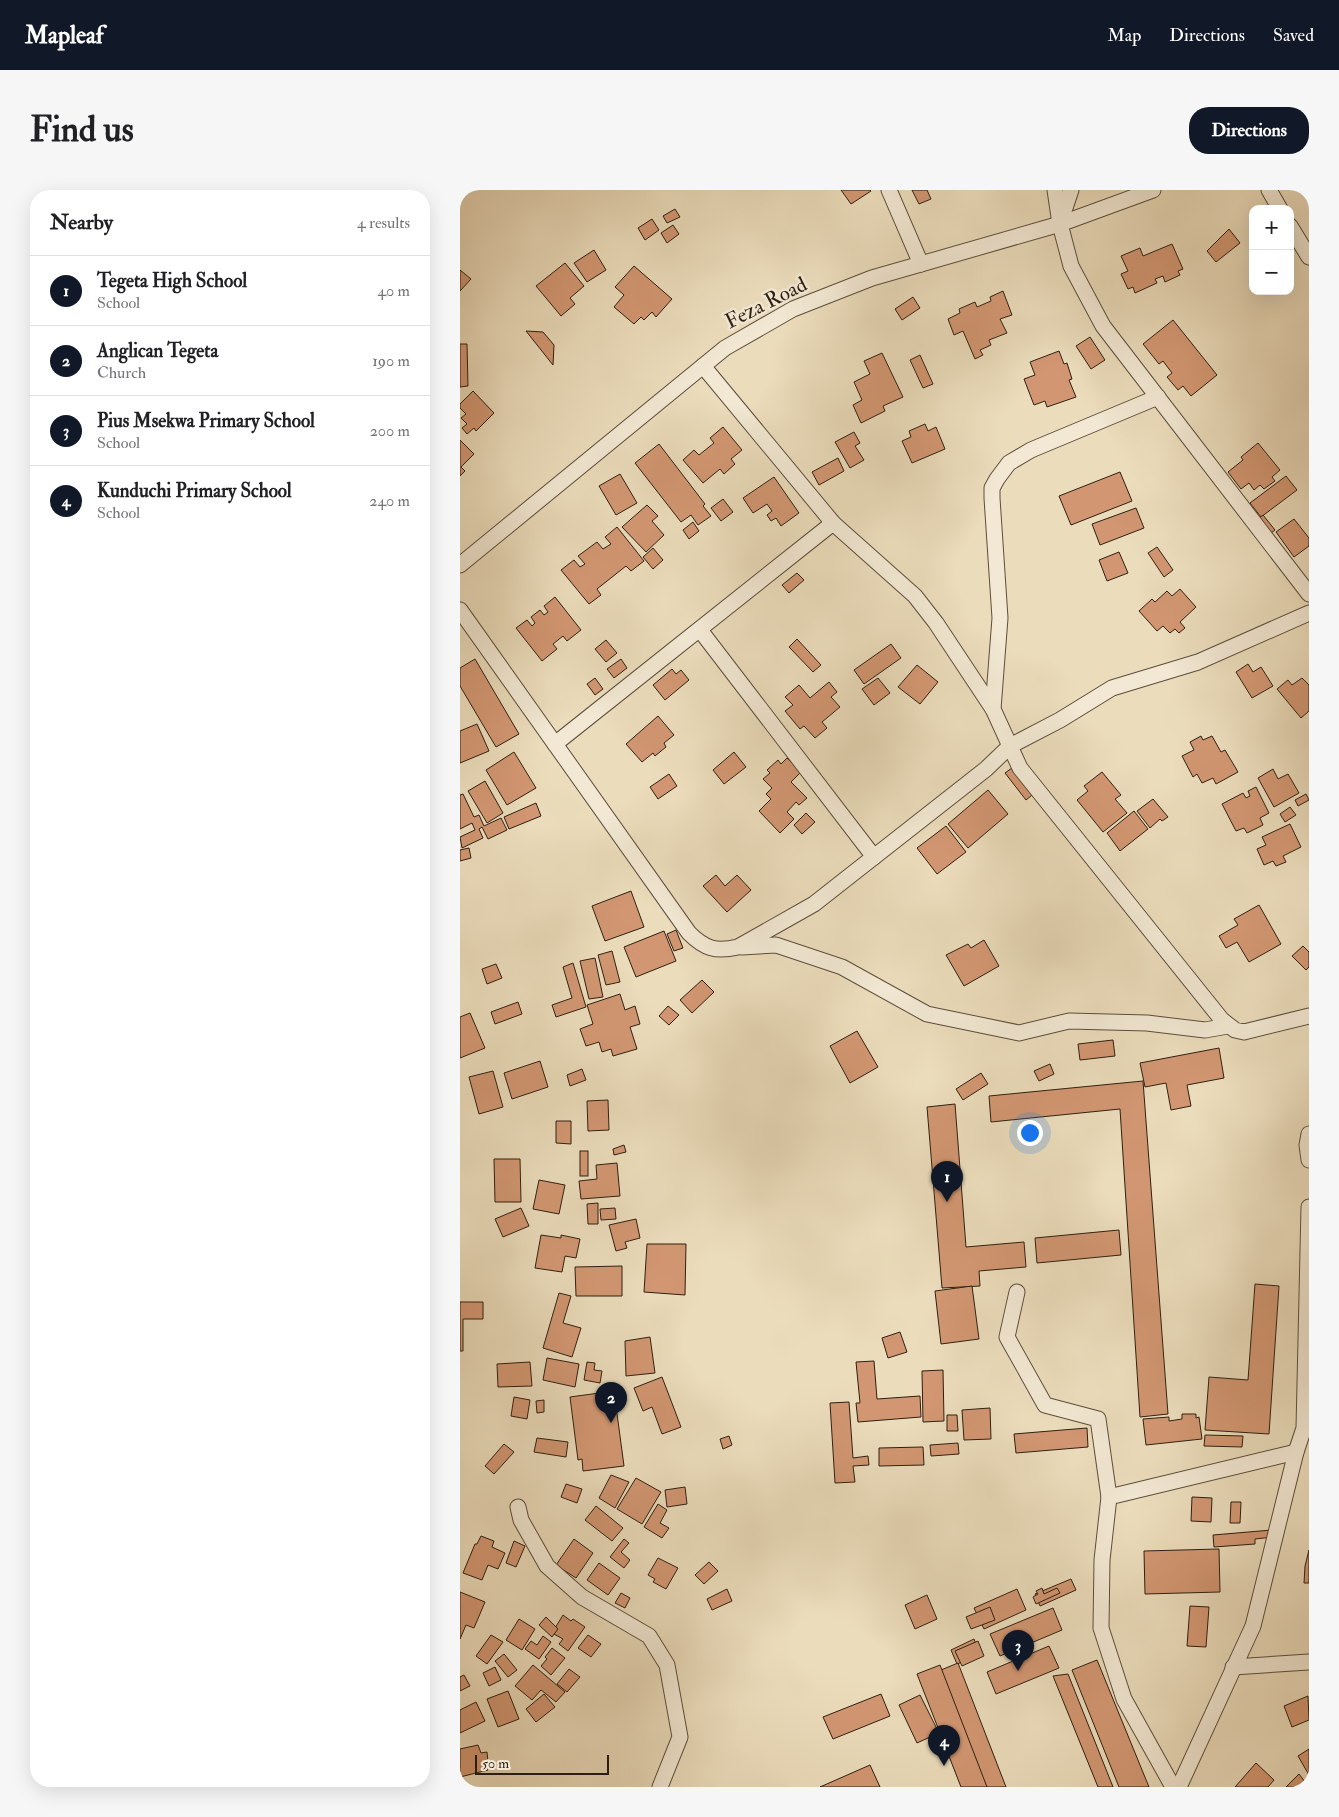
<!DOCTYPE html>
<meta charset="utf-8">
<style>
:root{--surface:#fff;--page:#f6f6f6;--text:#202124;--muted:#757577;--line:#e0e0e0;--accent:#111827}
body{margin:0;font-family:"IM FELL Double Pica",serif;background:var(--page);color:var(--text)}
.controls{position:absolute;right:15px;top:15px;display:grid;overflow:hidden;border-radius:10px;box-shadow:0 5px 20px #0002}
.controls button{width:45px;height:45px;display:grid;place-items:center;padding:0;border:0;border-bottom:1px solid var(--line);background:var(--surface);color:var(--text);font:25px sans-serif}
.scale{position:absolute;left:15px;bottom:12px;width:134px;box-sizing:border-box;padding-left:5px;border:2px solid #2e1f12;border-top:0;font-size:14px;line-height:18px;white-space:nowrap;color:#2e1f12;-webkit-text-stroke:4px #f2e8d3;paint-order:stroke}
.you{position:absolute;left:569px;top:942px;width:18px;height:18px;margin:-12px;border:4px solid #fff;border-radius:50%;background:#1a73e8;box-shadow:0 0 0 8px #1a73e833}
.badge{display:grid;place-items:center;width:32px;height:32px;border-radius:50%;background:var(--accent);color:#fff;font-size:16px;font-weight:700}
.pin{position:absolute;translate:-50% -41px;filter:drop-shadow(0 1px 2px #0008)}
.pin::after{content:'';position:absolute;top:26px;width:18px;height:15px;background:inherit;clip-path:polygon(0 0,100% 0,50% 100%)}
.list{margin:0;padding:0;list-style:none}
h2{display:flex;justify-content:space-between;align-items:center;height:65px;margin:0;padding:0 20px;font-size:21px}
h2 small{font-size:16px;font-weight:400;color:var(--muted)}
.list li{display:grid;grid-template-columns:32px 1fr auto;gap:15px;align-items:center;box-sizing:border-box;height:70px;padding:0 20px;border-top:1px solid var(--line)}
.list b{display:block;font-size:19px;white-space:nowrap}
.list p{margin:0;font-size:16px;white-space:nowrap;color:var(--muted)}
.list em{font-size:16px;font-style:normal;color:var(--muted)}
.map{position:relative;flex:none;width:849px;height:1597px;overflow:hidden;border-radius:20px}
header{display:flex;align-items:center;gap:30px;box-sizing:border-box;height:70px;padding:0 25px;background:var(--accent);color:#fff}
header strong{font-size:24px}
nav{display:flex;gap:28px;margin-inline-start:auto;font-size:18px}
.intro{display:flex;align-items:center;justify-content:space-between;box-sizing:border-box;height:120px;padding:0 30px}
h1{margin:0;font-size:35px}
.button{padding:12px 22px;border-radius:20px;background:var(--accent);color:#fff;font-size:18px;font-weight:700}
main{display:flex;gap:30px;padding:0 30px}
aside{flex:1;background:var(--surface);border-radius:20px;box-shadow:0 5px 20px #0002}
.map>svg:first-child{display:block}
.building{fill:#d29772;stroke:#2e1f12}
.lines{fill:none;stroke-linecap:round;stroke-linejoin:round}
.street-casing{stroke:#5d4e3c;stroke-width:17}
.street{stroke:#f2e8d3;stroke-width:15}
.labels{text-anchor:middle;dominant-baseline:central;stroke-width:5;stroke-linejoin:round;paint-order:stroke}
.street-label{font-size:21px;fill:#2e1f12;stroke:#f2e8d3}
</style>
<header>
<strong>Mapleaf</strong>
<nav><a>Map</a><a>Directions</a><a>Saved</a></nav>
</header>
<div class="intro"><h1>Find us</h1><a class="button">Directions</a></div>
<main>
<aside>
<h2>Nearby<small>4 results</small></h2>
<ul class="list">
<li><span class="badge">1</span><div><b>Tegeta High School</b><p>School</p></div><em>40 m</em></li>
<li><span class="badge">2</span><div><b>Anglican Tegeta</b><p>Church</p></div><em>190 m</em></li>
<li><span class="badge">3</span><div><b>Pius Msekwa Primary School</b><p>School</p></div><em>200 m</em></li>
<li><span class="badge">4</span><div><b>Kunduchi Primary School</b><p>School</p></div><em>240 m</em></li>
</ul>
</aside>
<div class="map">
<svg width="849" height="1597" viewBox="0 0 849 1597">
<rect width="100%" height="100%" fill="#ebdcbb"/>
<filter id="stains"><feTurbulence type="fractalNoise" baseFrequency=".004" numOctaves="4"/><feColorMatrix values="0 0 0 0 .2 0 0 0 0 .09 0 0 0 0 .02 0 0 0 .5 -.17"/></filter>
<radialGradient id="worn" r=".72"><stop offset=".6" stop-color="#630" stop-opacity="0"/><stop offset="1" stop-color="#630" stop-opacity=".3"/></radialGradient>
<g class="building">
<path d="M381,0h29l1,1 -20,13z"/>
<path d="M452,0h15l4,9 -12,5z"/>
<path d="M215,19l5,8 -13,6 -4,-7z"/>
<path d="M192,29l7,11 -14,10 -7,-12z"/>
<path d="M213,35l6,9 -12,9 -6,-10z"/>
<path d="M769,39l11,14 -24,19 -9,-11z"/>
<path d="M712,54l11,25 -5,2 2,4 -15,7 -2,-6 -8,3 2,4 -22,10 -2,-6 -5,2 -7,-15 7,-3 -7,-15 19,-8 3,8z"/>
<path d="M134,60l12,20 -19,12 -13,-19z"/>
<path d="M105,73l19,23 -14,12 5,6 -14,12 -25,-30z"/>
<path d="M174,76l38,33 -16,18 -4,-5 -8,8 -3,-3 -7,7 -20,-17 10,-12 -9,-8z"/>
<path d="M0,80l11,9 -11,12z"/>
<path d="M543,101l9,24 -12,4 7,14 -18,7 2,5 -11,5 3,5 -8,4 -12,-28 -9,4 -6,-16 12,-6 -1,-4 16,-7 2,5 14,-6 -1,-4z"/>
<path d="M453,107l7,11 -18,12 -7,-11z"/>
<path d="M713,130l44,55 -26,21 -8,-10 -5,4 -11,-13 5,-4 -9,-12 -4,3 -16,-20z"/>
<path d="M66,141l17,1 11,13 -1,20z"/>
<path d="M630,147l15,23 -14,9 -15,-23z"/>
<path d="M0,154h7l1,42 -8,1z"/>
<path d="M599,161l5,13 3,-1 5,16 -3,1 7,17 -29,10 -2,-6 -11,4 -10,-26 11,-4 -5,-13z"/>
<path d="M422,163l21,44 -20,9 2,5 -24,12 -8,-18 9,-5 -8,-18 16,-8 -6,-13z"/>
<path d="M460,165l13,29 -10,4 -13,-28z"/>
<path d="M13,201l21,22 -18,18 -2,-3 -7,6 -5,-6 5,-4 -6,-6 5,-4 -6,-6v-4z"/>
<path d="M465,234l3,7 8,-4 9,22 -33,14 -10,-22 9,-4 -2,-6z"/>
<path d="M263,237l19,23 -11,9 4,5 -11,10 -4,-5 -17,14 -20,-23 11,-10 5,5 15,-12 -4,-5z"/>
<path d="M394,242l6,11 -5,3 9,14 -14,8 -15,-26z"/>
<path d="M0,250l14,14 -13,13 4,4 -5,5z"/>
<path d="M798,253l22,27 -8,7 3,4 -11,8 -4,-4 -6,5 -5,-7 -8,6 -13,-17 15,-12 -2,-3z"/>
<path d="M199,254l46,60 -2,2 8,10 -13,9 -7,-10 -10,7 -46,-59z"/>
<path d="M378,268l6,13 -25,14 -7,-13z"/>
<path d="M660,282l12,29 -61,24 -12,-29z"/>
<path d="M160,284l17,29 -21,12 -17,-29z"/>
<path d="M826,286l11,14 -36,27 -11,-14z"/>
<path d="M314,287l25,36 -18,13 -5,-8 -5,3 -4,-6 5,-4 -5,-7 -14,9 -10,-15z"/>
<path d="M263,309l10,13 -12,9 -10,-13z"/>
<path d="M187,315l11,11 -6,5 12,14 -18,17 -24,-25z"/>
<path d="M676,318l8,20 -44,17 -8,-21z"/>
<path d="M803,325l12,15 -9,7 -12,-15z"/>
<path d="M834,329l15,19v8l-15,11 -18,-25z"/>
<path d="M233,332l6,9 -10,8 -6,-9z"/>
<path d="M157,337l27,34 -13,10 -5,-5 -29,23 4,6 -12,9 -28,-34 13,-10 6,7 5,-3 -7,-8 19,-14 6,7 8,-5 -6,-7z"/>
<path d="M697,357l16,23 -9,7 -16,-24z"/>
<path d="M193,358l10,12 -10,9 -10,-12z"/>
<path d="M659,362l9,21 -21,8 -8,-21z"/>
<path d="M337,383l7,7 -15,13 -7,-8z"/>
<path d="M720,399l16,18 -16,15 5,6 -6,5 -4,-4 -5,4 -7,-7 -6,5 -18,-20 13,-12 3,3 12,-11 5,5z"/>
<path d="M95,407l26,33 -14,11 -4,-5 -10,8 4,5 -15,12 -26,-33 11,-8 5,6 3,-3 -4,-6 9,-7 4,5 4,-3 -4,-6z"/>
<path d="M337,449l24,26 -8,7 -24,-25z"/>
<path d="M146,450l11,13 -11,9 -11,-13z"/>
<path d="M431,454l10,14 -37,26 -10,-14z"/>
<path d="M15,469l44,75 -23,13 -36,-61v-18z"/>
<path d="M161,469l6,9 -13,10 -7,-9z"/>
<path d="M788,474l5,8 8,-5 12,19 -21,12 -16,-26z"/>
<path d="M457,475l21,17 -18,22 -22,-17z"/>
<path d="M212,479l4,5 5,-4 8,10 -24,20 -12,-15z"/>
<path d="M135,488l8,11 -8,6 -8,-11z"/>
<path d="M418,488l12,15 -16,12 -12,-16z"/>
<path d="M842,488l7,7v26l-8,7 -24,-29 11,-9 4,5z"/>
<path d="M369,492l8,10 -6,5 9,10 -18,15 5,6 -12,10 -11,-12 -4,3 -15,-18 8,-6 -8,-8 14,-12 11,13z"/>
<path d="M198,526l16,19 -10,8 2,4 -11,9 -2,-3 -11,9 -16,-18z"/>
<path d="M17,534l12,27 -29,12v-32z"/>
<path d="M741,546l2,4 9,-4 9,16 4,-2 13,22 -22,12 -3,-6 -11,5 -5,-9 -4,3 -11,-21 12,-6 -4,-8z"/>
<path d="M54,562l22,36 -29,17 -21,-35z"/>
<path d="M274,562l12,15 -22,17 -11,-14z"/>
<path d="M327,568l14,14 -10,10 16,16 -8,7 -3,-3 -9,10 7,7 -14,14 -21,-22 12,-12 -5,-5 6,-6 -9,-9 7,-6 -3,-3 11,-10 3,4z"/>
<path d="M556,575l21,26 -11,9 -21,-27z"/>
<path d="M813,579l5,10 10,-5 11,19 -25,14 -16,-29z"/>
<path d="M642,582l19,23 -6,4 12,14 -24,19 -26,-32 11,-9 -4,-5z"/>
<path d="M209,584l8,12 -19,13 -8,-12z"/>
<path d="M25,591l18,32 -16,10 -19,-32z"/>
<path d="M796,597l13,26 -9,5 3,7 -16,8 -3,-5 -8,3 -14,-27 21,-11 3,5 4,-2 -2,-5z"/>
<path d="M528,600l20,24 -40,34 -20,-24z"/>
<path d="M3,604l11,23 5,-2 5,11 17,-8 6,12 -19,9 -6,-12 -3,2 4,9 -21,10 -2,-11 15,-7 -3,-7 -12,6v-34z"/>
<path d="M846,604l3,6 -11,6 -3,-6z"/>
<path d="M693,609l15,18 -6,4 -2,-2 -10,9 -13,-17z"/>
<path d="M76,613l5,13 -32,13 -5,-12z"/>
<path d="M830,617l6,8 -11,7 -5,-8z"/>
<path d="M674,621l14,18 -28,22 -13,-18z"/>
<path d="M346,623l9,9 -13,12 -8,-9z"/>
<path d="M830,634l11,23 -18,9 3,6 -10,4 -3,-5 -9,4 -7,-16 9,-4 -4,-8z"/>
<path d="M486,636l20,26 -29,22 -20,-26z"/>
<path d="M9,658l2,10 -11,3v-11z"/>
<path d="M256,685l9,11 12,-11 14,15 -24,22 -24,-26z"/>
<path d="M171,701l13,36 -39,14 -13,-35z"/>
<path d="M799,715l22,39 -32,18 -12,-20 -11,6 -7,-12 19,-11 -4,-6z"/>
<path d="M216,740l7,18 -9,3 -7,-17z"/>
<path d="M204,741l12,30 -40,16 -12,-30z"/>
<path d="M524,750l15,26 -35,20 -18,-31 22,-11 3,4z"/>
<path d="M843,756l6,6v15l-3,3 -14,-14z"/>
<path d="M152,761l8,31 -14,3 -8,-30z"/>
<path d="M135,768l8,39 -14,2 -9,-38z"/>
<path d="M113,773l13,44 -30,10 -4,-12 20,-7 -9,-31z"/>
<path d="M36,774l6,14 -15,6 -5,-15z"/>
<path d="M242,790l12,12 -22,21 -12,-13z"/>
<path d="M160,804l5,16 10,-4 5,18 -10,3 7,22 -24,7 -2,-7 -9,3 -3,-10 -13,4 -6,-17 13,-5 -6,-19z"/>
<path d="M58,812l4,12 -27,10 -4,-12z"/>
<path d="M208,816l11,9 -10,10 -10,-9z"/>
<path d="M10,823l15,35 -25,10v-41z"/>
<path d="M397,841l21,36 -28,16 -20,-37z"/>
<path d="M653,850l2,16 -35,4 -2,-16z"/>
<path d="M759,858l5,30 -37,7 4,21 -20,4 -5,-27 -21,4 -5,-24z"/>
<path d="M80,871l8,26 -36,12 -8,-26z"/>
<path d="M590,874l4,10 -15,7 -5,-10z"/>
<path d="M122,879l4,11 -16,6 -3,-11z"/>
<path d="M33,881l10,36 -24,7 -10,-37z"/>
<path d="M521,883l7,11 -25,16 -7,-11z"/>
<path d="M683,891l25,333 -28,3 -20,-308 -129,13 -2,-26z"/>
<path d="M148,910l1,30 -21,1 -1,-30z"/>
<path d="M495,914l11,143 58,-5 2,25 -47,4 1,15 -38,2 -15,-181z"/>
<path d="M96,931h15v23l-15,-1z"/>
<path d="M164,955l2,7 -12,3 -1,-6z"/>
<rect x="120" y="961" width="8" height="25"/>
<path d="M34,969h26l1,43h-26z"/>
<path d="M157,973l3,33 -39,3 -2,-18 18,-2 -1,-14z"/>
<path d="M79,990l26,5 -6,29 -26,-5z"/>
<path d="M138,1013v21h-10l-1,-20z"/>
<path d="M61,1018l8,18 -26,11 -8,-18z"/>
<path d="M155,1018l1,11 -15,1 -1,-11z"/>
<path d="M176,1029l4,19 -15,4 2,6 -11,3 -7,-26z"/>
<path d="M659,1040l2,25 -84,8 -2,-25z"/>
<path d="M81,1045l20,3v-3l19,4 -4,19 -11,-2 -3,16 -27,-4z"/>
<path d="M187,1054h39l-1,51 -41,-3z"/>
<path d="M162,1076v30h-46l-1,-29z"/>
<path d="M795,1094l24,2 -10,148 -64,-4 4,-53 39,3z"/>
<path d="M512,1096l7,53 -38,5 -6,-53z"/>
<path d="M99,1103l12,3 -8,27 18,5 -9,29 -29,-9z"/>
<path d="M0,1112h23v17h-20v32h-3z"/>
<path d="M440,1142l7,20 -19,6 -6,-20z"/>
<path d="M190,1147l5,36 -29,3 -1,-35z"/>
<path d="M87,1168l32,6 -4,23 -32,-7z"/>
<path d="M414,1171l3,38 43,-3 1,21 -63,5 -2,-19h4l-4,-41z"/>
<path d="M70,1172l2,24 -34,1 -1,-23z"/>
<path d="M127,1172l8,1 -1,7 8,1 -2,12 -16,-3z"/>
<path d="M483,1180l1,51 -21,1 -1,-51z"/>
<path d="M202,1187l19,50 -19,7 -10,-27 -9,4 -9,-23z"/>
<path d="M154,1201l10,75 -41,5 -1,-12 -4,1 -8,-63z"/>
<path d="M54,1207l16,3 -3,19 -16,-3z"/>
<path d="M84,1210v12l-7,1 -1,-12z"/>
<path d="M389,1212l4,56 15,-2 1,9 -16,1 2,16 -20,1 -5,-80z"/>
<path d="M530,1218l1,31 -27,1 -2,-30z"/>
<path d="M722,1224h14v4l3,-1 3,22 -56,6 -3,-26 26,-2v4l13,-2z"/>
<path d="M487,1225h10l1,16h-11z"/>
<path d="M627,1238l1,19 -72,6 -2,-19z"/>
<path d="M745,1245l38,1 -1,11 -38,-1z"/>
<path d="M269,1246l3,9 -9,4 -3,-10z"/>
<path d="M77,1248l31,4 -2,15 -32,-5z"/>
<path d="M498,1253l1,11 -28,2 -1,-11z"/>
<path d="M44,1254l10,8 -20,22 -9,-8z"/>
<path d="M463,1257l1,18 -45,1v-18z"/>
<path d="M151,1285l18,7 -14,26 -16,-10z"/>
<path d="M176,1288l25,14 -19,32 -25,-15z"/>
<path d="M106,1294l16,5 -5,14 -16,-6z"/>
<path d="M225,1297l2,17 -20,3 -2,-17z"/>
<path d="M732,1307l20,1 -1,24 -20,-1z"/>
<path d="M771,1312h10l-1,21h-10z"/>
<path d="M198,1314l9,6 -7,13 9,5 -7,10 -18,-11z"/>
<path d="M136,1316l27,22 -11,13 -27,-21z"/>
<path d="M812,1340l1,7 -18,2v5l-41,3 -1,-12z"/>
<path d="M21,1346l13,5 -2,6 13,6 -7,16 -10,-4 -6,15 -19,-7 12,-29h2z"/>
<path d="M114,1349l19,14 -17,25 -20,-13z"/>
<path d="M164,1349l5,4 -8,9 9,8 -6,8 -14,-11z"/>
<path d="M54,1351l11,5 -9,21 -10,-4z"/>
<path d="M759,1359l1,43 -75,2 -1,-43z"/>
<path d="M849,1360v33h-5l1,-17z"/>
<path d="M198,1368l20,10 -12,21 -13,-7 2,-3 -7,-4z"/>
<path d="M249,1372l9,9 -14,13 -9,-9z"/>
<path d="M139,1373l21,15 -12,17 -21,-15z"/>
<path d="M611,1389l5,11 -36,16 -5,-12z"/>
<path d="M582,1398l2,6 13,-6 3,5 -24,11 -3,-7 5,-3 -2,-3z"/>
<path d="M267,1399l5,12 -20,9 -5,-11z"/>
<path d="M557,1399l9,21 -42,19 -10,-21z"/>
<path d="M0,1402l25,10 -11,26 -8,-3 -6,14z"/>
<path d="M161,1403l9,5 -5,10 -10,-5z"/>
<path d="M467,1405l10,24 -22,10 -10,-24z"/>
<path d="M730,1416l19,1 -3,40 -19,-1z"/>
<path d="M530,1417l5,13 -24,9 -5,-12z"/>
<path d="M593,1418l9,22 -62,26 -10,-22z"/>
<path d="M103,1425l8,6 2,-2 12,8 -17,24 -9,-7 4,-5 -11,-6z"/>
<path d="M86,1427l12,12 -6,8 -13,-12z"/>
<path d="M59,1429l16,10 -13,21 -16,-10z"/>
<path d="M31,1445l12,7 -16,22 -11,-8z"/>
<path d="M128,1445l13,9 -10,13 -13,-9z"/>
<path d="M83,1446l8,6 -12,17 -14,-10 6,-8 6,4z"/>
<path d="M514,1449l6,16 -23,9 -6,-14z"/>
<path d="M518,1451l6,15 -22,10 -7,-15z"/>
<path d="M589,1456l10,22 -63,26 -9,-22z"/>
<path d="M92,1458l13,10 -14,17 -10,-9 6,-7 -2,-2z"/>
<path d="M44,1464l13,16 -9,7 -13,-16z"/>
<path d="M637,1470l52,127h-30l-47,-117z"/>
<path d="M498,1473l48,124h-26l-44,-115z"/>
<path d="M73,1475l32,27 -9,10 -15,-12 -9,10 -17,-14z"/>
<path d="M480,1475l47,122h-26l-44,-113z"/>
<path d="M35,1477l6,13 -12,6 -6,-13z"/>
<path d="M109,1479l11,8 -13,15 -10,-8z"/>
<path d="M608,1484l45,113h-15l-45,-111z"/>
<path d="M4,1485l6,11 -10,5v-14z"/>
<path d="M48,1501l11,28 -21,8 -11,-28z"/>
<path d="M84,1504l11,13 -19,15 -10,-13z"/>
<path d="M421,1504l9,22 -57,23 -10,-22z"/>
<path d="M460,1505l19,38 -22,10 -18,-38z"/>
<path d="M848,1506l1,24 -17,7 -8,-21z"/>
<path d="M16,1512l9,19 -25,12v-23z"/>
<path d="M18,1555l3,8 6,-1 1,10h-2l2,8 -28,7v-28z"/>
<path d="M849,1559v26l-11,-19z"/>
<path d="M796,1573l18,17 -6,7h-33z"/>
<path d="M410,1575l10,22h-60z"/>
<path d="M839,1584l10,13h-23z"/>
</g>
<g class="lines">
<g class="street-casing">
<g id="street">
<path d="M429,0l32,74"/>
<path d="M595,0l5,34 11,42 32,60 206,268"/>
<path d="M809,0l11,19"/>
<path d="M601,30l10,-30"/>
<path d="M830,36l19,31"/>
<path d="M243,176l130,157 82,73 21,27 57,86 27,59 202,252 13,10 9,2 65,-16"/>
<path d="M0,375l265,-217 68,-39 79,-31 188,-54 93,-34"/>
<path d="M0,420l229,323c16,16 27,19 49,14l76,-43 172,-135 24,-23 50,-26 52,-32 86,-26 111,-49"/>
<path d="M240,440l174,227"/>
<path d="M533,519l7,-91 -8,-120v-10l5,-9 12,-16 22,-13 127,-53"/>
<path d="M95,554l278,-221"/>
<path d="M282,757l34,-2 66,22 85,47 92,19 50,-12 78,2 58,7 23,-4"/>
<path d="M849,944l-2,11 2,15"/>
<path d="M557,1102l-10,45 38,68 53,14 11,78 -7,63 -1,68 23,71 49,88"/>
<path d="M649,1307l187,-45"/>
<path d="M58,1317l3,13 26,46 35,31 67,39 18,29 13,72 -20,50"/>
<path d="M773,1477l76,-5"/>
<path d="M719,1597l74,-161 43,-174 8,-24 5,-221"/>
</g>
</g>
<use href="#street" class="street"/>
</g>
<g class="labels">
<g class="street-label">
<text transform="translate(306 113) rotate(-27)">Feza Road</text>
</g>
</g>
<rect width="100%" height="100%" filter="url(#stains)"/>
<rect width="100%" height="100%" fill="url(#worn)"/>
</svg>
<div class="controls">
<button>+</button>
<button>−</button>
</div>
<div class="scale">50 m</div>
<div class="you"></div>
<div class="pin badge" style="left:487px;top:1012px">1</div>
<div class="pin badge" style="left:151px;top:1233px">2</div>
<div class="pin badge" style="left:558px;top:1481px">3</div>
<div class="pin badge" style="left:484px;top:1576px">4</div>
</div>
</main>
